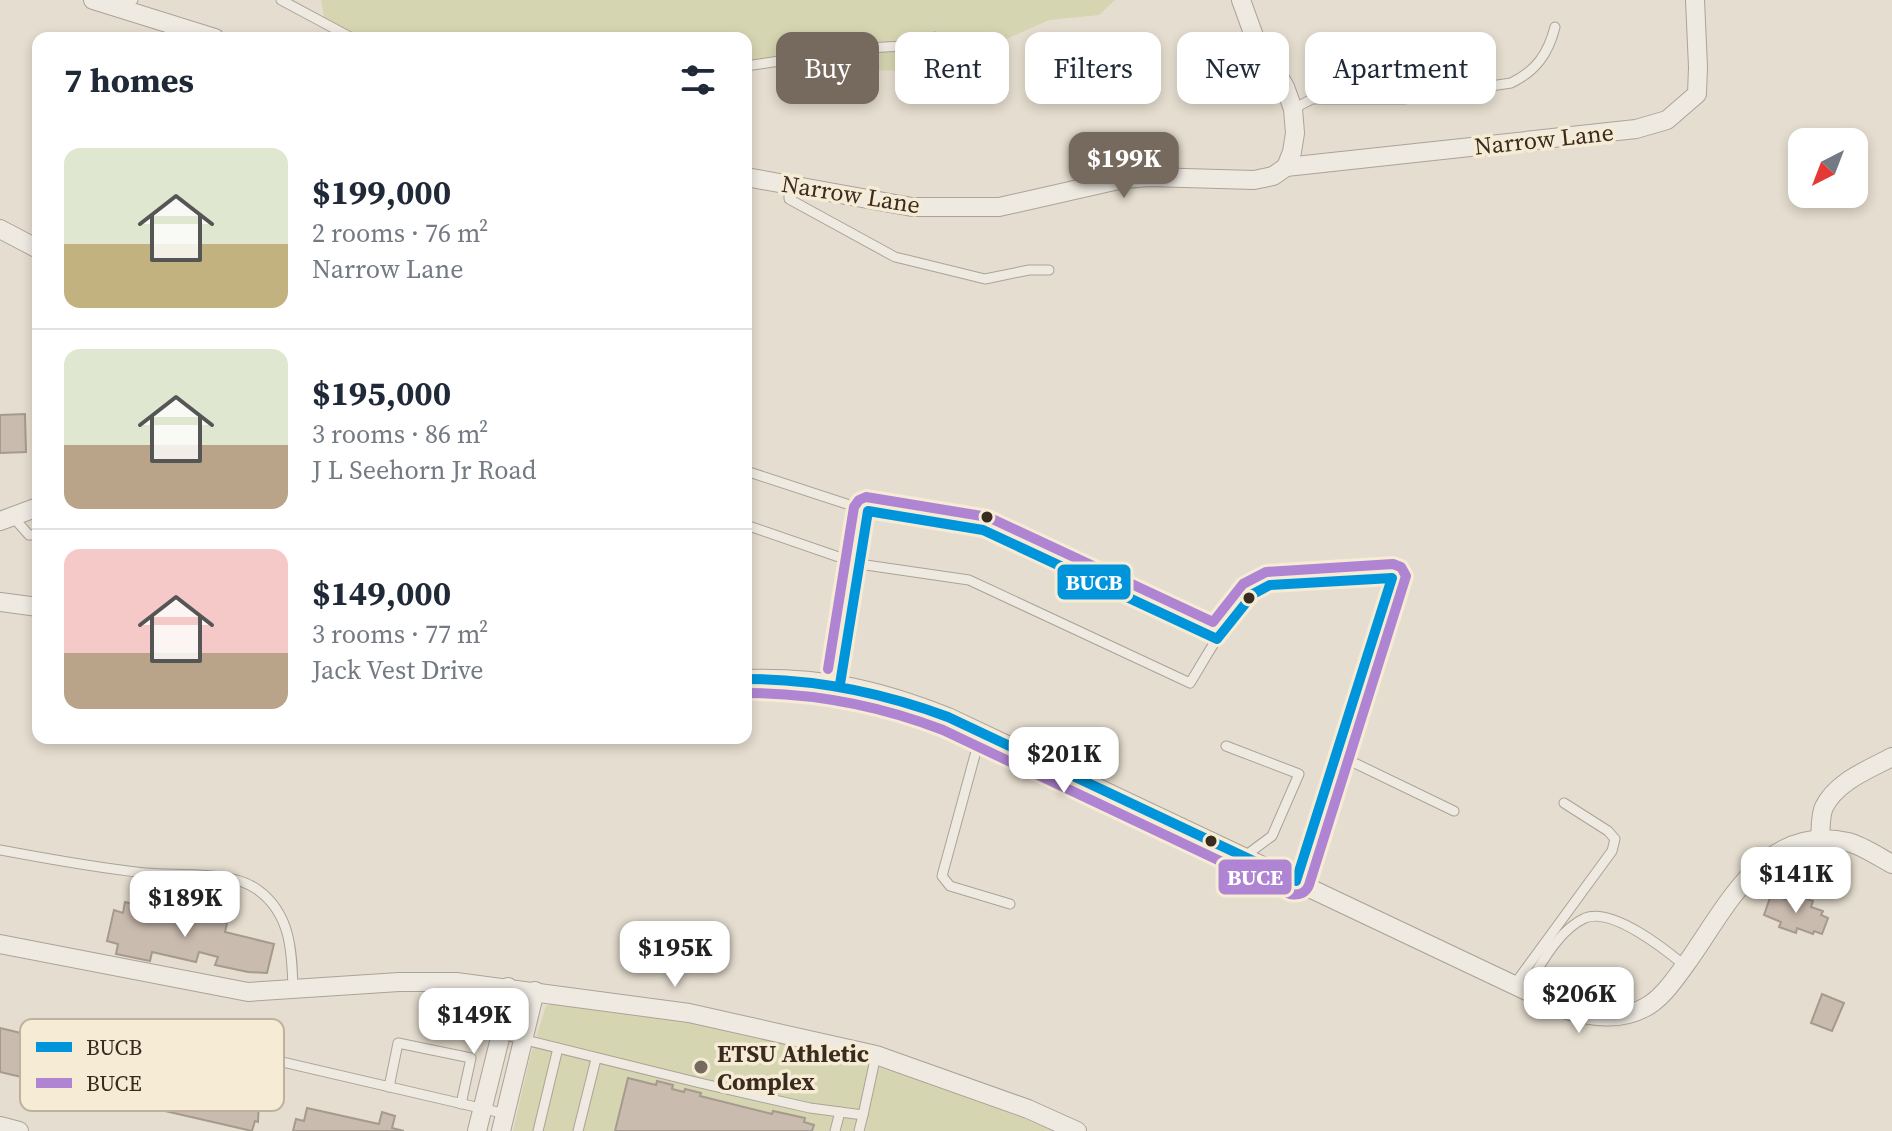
<!DOCTYPE html>
<meta charset="utf-8">
<style>
:root{--surface:#fff;--page:#f6f6f7;--text:#1f2937;--muted:#747a83;--line:#e0e1e3;--accent:#76695d}
body{margin:0;font-family:"Source Serif 4",serif;background:var(--page);color:var(--text);height:100vh;display:flex;flex-direction:column;font-size:30px;white-space:nowrap}
*{box-sizing:border-box;margin:0}
p{font-size:26px;color:var(--muted)}
.icon{flex:none;width:44px;height:44px;fill:none;stroke:currentColor;stroke-width:2;stroke-linecap:round;stroke-linejoin:round}
.map{position:relative;flex:1;overflow:hidden}
.details{position:absolute;left:32px;top:32px;width:720px;height:712px;display:flex;flex-direction:column;background:var(--surface);border-radius:16px;box-shadow:0 4px 12px #0003}
.details>*{flex:none}
.top-card{position:absolute;left:776px;top:32px;width:760px;height:72px;display:flex;gap:16px}
.needle{width:52px;rotate:222deg}
.buttons{position:absolute;left:1788px;top:128px;display:grid;gap:16px}
.buttons a{display:grid;place-items:center;width:80px;height:80px;border-radius:16px;background:var(--surface);box-shadow:0 4px 12px #0003;font-size:40px}
.price{position:absolute;translate:-50% -68px;padding:0 18px;border-radius:16px;background:#fff;color:#222;font-size:26px;line-height:52px;filter:drop-shadow(0 2px 4px #0008)}
.price::after{content:'';position:absolute;left:50%;top:48px;width:24px;height:18px;margin-left:-12px;background:inherit;clip-path:polygon(0 0,100% 0,50% 100%)}
.price.current{background:var(--accent);color:#fff}
ul{padding:0;list-style:none}
li{display:flex;align-items:center;gap:24px;height:200px;padding:0 32px}
li+li{border-top:2px solid var(--line)}
li span{display:grid;place-items:center;flex:none;width:224px;height:160px;border-radius:16px;color:#555}
li>.icon{margin-inline-start:auto}
span .icon{width:96px;height:96px;fill:#fffc;stroke-width:1}
li b{font-size:34px}
h2{display:flex;justify-content:space-between;align-items:center;height:96px;padding:0 32px;font-size:34px}
.pill{padding:0 28px;border-radius:16px;background:var(--surface);box-shadow:0 4px 12px #0003;font-size:28px;line-height:72px}
.pill.current{background:var(--accent);color:#fff}
.map>svg:first-child{display:block}
</style>
<div class="map">
<svg width="1892" height="1131" viewBox="0 0 1892 1131">
<rect width="100%" height="100%" fill="#e5ddcf"/>
<!-- green -->
<g fill="#d6d5b1">
<path d="M321,0H1115L1099,15L1049,20L937,70L838,71L746,61V38H702L701,35L673,38H364L325,24Z"/>
<path d="M554,1003C598,1010 642,1014 686,1022C811,1044 937,1080 1053,1131H513L530,1057L546,1006Z"/>
</g>
<!-- building -->
<g fill="#cabbaf" stroke="#a6998e" stroke-width="2">
<path d="M25,414L26,452L0,453V415Z"/>
<path d="M1771,895L1799,903L1802,897L1813,901L1811,907L1823,911L1821,915L1828,918L1822,934L1814,931L1813,934L1797,928L1796,933L1779,927L1781,922L1764,915Z"/>
<path d="M125,902L159,910L160,907L227,923L225,932L274,944L267,973L248,972L215,965L218,957L199,952L196,962L152,952L150,961L116,954L118,944L107,941L114,910L123,913Z"/>
<path d="M1822,994L1844,1003L1832,1031L1811,1023Z"/>
<path d="M0,1028L25,1034L22,1045L82,1059L77,1080L66,1078L64,1087L0,1072Z"/>
<path d="M123,1071L174,1082L177,1071L204,1077L202,1089L259,1101L258,1122L255,1121L252,1131L117,1100L119,1090L109,1087L111,1076L122,1078Z"/>
<path d="M628,1078L656,1085L657,1081L673,1085L672,1089L684,1092L685,1089L701,1093L700,1096L772,1114L773,1111L805,1118L804,1122L814,1125L812,1131H615Z"/>
<path d="M307,1108L379,1124L382,1112L395,1116L392,1128L404,1131H293L296,1119L304,1121Z"/>
</g>
<g fill="none" stroke-linecap="round" stroke-linejoin="round">
<defs>
<g id="lane">
<path d="M281,0L352,38"/>
<path d="M117,5L133,0"/>
<path d="M746,66L868,48L903,46L935,37"/>
<path d="M1293,109L1312,99H1404L1511,83C1536,71 1548,54 1555,27"/>
<path d="M789,185V199L895,257L985,279L1029,270H1049"/>
<path d="M746,471L868,511"/>
<path d="M13,517L29,535H38"/>
<path d="M746,525L859,564L969,580L1190,683C1212,648 1232,604 1270,585L1392,578L1296,881"/>
<path d="M840,684L868,511L983,530L1217,639"/>
<path d="M981,733L942,876L950,886L1010,904"/>
<path d="M1226,746L1299,774L1272,836L1245,856"/>
<path d="M1338,755L1454,811"/>
<path d="M0,850C48,859 97,868 145,873C177,876 232,870 258,890C291,914 292,952 293,989"/>
<path d="M1514,985L1612,851L1615,839L1608,831L1564,803"/>
<path d="M1525,990C1540,966 1558,930 1585,918C1612,907 1665,949 1685,966"/>
<path d="M501,1034L700,1083L810,1108L863,1115L876,1055"/>
<path d="M188,1040L506,1114"/>
<path d="M389,1087L398,1043L471,1058L461,1104"/>
<path d="M538,1131L558,1048"/>
<path d="M578,1131L596,1059"/>
<path d="M835,1131L840,1112"/>
<path d="M859,1131L863,1115"/>
</g>
<g id="street">
<path d="M93,0L215,38"/>
<path d="M1286,167L1636,129L1667,120L1697,94L1698,67L1695,0"/>
<path d="M746,177L912,207H999L1123,179L1150,177L1254,180L1273,176L1286,167L1292,152L1295,133L1293,109L1285,87L1254,36L1241,0"/>
<path d="M0,229L38,249"/>
<path d="M0,521L38,507"/>
<path d="M0,602L38,607"/>
<path d="M746,679C823,677 877,689 948,717L1567,1010C1593,1017 1620,1021 1644,1008C1661,1000 1675,979 1686,964C1727,907 1764,823 1848,842C1863,846 1879,857 1892,864"/>
<path d="M1820,839C1821,829 1820,816 1824,807C1837,781 1868,770 1892,757"/>
<path d="M0,944L248,992L399,982H456L689,1013L876,1055L1028,1109L1077,1131"/>
<path d="M0,1126L19,1131"/>
<path d="M477,1131L501,1034L508,987"/>
<path d="M501,1131L535,991"/>
</g>
</defs>
<!-- lane casing -->
<use href="#lane" stroke="#aba398" stroke-width="11"/>
<!-- street casing -->
<use href="#street" stroke="#aba398" stroke-width="20"/>
<!-- lane -->
<use href="#lane" stroke="#eee9e1" stroke-width="9"/>
<!-- street -->
<use href="#street" stroke="#eee9e1" stroke-width="18"/>
<defs>
<path id="bus-1" d="M746,679C817,679 881,692 948,717L1296,881L1392,578L1270,585L1253,594L1217,639L983,530L868,511L840,684"/>
<path id="bus-2" d="M746,693C815,693 878,705 943,730L1290,894C1299,896 1306,893 1309,885L1406,576L1401,567L1393,564L1266,572L1243,584L1213,622L988,517L866,497L859,500L854,507L828,669"/>
</defs>
<!-- bus-1 casing -->
<use href="#bus-1" stroke="#f6ebd5" stroke-width="16"/>
<!-- bus-2 casing -->
<use href="#bus-2" stroke="#f6ebd5" stroke-width="16"/>
<!-- bus-1 -->
<use href="#bus-1" stroke="#0095da" stroke-width="10"/>
<!-- bus-2 -->
<use href="#bus-2" stroke="#af84d2" stroke-width="10"/>
</g>
<!-- markers -->
<g fill="#3a2b1f" stroke="#f6ebd5" stroke-width="3">
<circle cx="987" cy="517" r="7"/>
<circle cx="1249" cy="598" r="7"/>
<circle cx="1211" cy="841" r="7"/>
</g>
<circle fill="#76695d" stroke="#f6ebd5" stroke-width="3" cx="701" cy="1067" r="8"/>
<g text-anchor="middle" dominant-baseline="central" stroke-width="7" stroke-linejoin="round" paint-order="stroke">
<!-- street labels -->
<g font-size="24" fill="#3a2b1f" stroke="#f6ebd5">
<text transform="translate(1544 139) rotate(-6)">Narrow Lane</text>
<text transform="translate(851 194) rotate(9)">Narrow Lane</text>
</g>
<!-- poi labels -->
<g font-size="24" font-weight="bold" fill="#3a2b1f" stroke="#f6ebd5" text-anchor="start">
<text x="717" y="1053">ETSU Athletic<tspan x="717" dy="28">Complex</tspan></text>
</g>
</g>
<!-- legend -->
<rect x="20" y="1019" width="264" height="92" rx="12" fill="#f6ebd5" stroke="#beb19e" stroke-width="2"/>
<rect x="36" y="1042" width="36" height="10" fill="#0095da"/>
<rect x="36" y="1078" width="36" height="10" fill="#af84d2"/>
<g font-size="22" fill="#3a2b1f">
<text x="86" y="1055">BUCB</text>
<text x="86" y="1091">BUCE</text>
</g>
<g stroke="#f6ebd5" stroke-width="3">
<rect x="1056" y="563" width="76" height="38" rx="8" fill="#0095da"/>
<rect x="1217" y="858" width="76" height="38" rx="8" fill="#af84d2"/>
</g>
<g font-size="22" text-anchor="middle" font-weight="bold" fill="#fff">
<text x="1094" y="590">BUCB</text>
<text x="1255" y="885">BUCE</text>
</g>
</svg>
<div class="buttons">
<a><svg class="needle" viewBox="-14 -14 28 28"><path d="M0-13l5 13h-10z" fill="#e53935"/><path d="M0 13l5-13h-10z" fill="#747a83"/></svg></a>
</div>
<b class="price current" style="left:1124px;top:200px">$199K</b>
<b class="price" style="left:1064px;top:795px">$201K</b>
<b class="price" style="left:1796px;top:915px">$141K</b>
<b class="price" style="left:185px;top:939px">$189K</b>
<b class="price" style="left:675px;top:989px">$195K</b>
<b class="price" style="left:1579px;top:1035px">$206K</b>
<b class="price" style="left:474px;top:1056px">$149K</b>
<div class="top-card">
<a class="pill current">Buy</a>
<a class="pill">Rent</a>
<a class="pill">Filters</a>
<a class="pill">New</a>
<a class="pill">Apartment</a>
</div>
<section class="details">
<h2>7 homes<svg class="icon" aria-label="filters" viewBox="0 0 24 24"><path d="M4 7h16M4 17h16"/><circle cx="9" cy="7" r="2"/><circle cx="15" cy="17" r="2"/></svg></h2>
<ul>
<li><span style="background:linear-gradient(#dfe7d0 60%,#c2b280 0)"><svg class="icon" aria-label="home" viewBox="0 0 24 24"><path d="M3 11l9-7 9 7M6 9v11h12V9"/></svg></span><div><b>$199,000</b><p>2 rooms · 76 m²</p><p>Narrow Lane</p></div></li>
<li><span style="background:linear-gradient(#dfe7d0 60%,#b9a48a 0)"><svg class="icon" aria-label="home" viewBox="0 0 24 24"><path d="M3 11l9-7 9 7M6 9v11h12V9"/></svg></span><div><b>$195,000</b><p>3 rooms · 86 m²</p><p>J L Seehorn Jr Road</p></div></li>
<li><span style="background:linear-gradient(#f6c9c9 65%,#b9a48a 0)"><svg class="icon" aria-label="home" viewBox="0 0 24 24"><path d="M3 11l9-7 9 7M6 9v11h12V9"/></svg></span><div><b>$149,000</b><p>3 rooms · 77 m²</p><p>Jack Vest Drive</p></div></li>
</ul>
</section>
</div>
